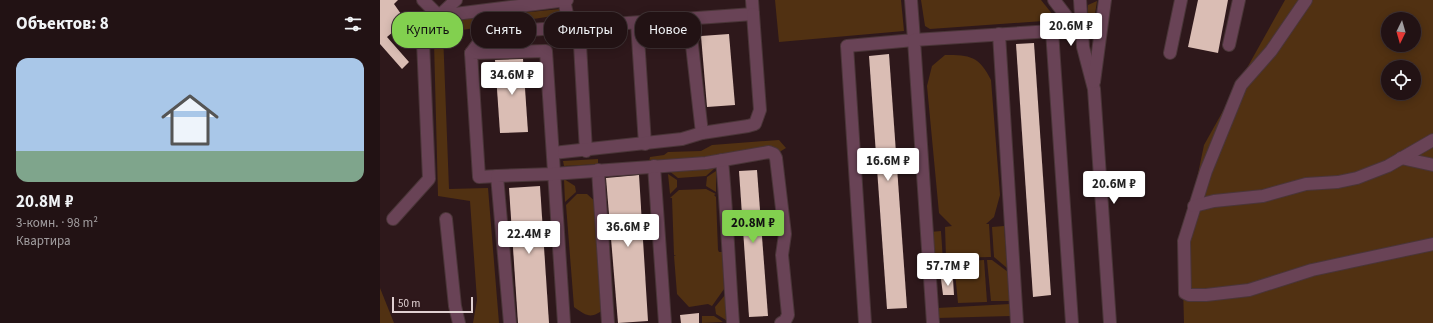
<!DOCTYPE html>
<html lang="ru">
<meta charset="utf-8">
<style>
:root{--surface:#221214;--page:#2a1b1d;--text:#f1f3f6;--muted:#a29ea0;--line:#3f3234;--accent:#82d04f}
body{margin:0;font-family:"Source Sans 3",sans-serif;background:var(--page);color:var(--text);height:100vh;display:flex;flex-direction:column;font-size:15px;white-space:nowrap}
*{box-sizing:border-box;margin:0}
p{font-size:13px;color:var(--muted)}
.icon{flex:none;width:22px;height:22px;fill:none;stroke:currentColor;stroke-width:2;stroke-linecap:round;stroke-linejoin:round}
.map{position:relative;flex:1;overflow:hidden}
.side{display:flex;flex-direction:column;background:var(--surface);width:380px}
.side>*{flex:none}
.guide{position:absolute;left:12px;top:12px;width:380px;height:36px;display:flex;gap:8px}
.needle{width:26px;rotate:185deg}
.controls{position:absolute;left:1001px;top:12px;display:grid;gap:8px}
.controls a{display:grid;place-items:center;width:40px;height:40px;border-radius:50%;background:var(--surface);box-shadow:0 2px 10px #0003,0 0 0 1px var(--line);font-size:20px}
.scale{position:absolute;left:12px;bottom:10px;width:81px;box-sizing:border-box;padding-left:4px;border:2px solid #e0d0d1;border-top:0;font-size:11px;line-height:14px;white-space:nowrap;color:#e0d0d1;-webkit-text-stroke:3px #2e181b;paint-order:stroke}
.price{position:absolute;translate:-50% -34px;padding:0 9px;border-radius:4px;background:#fff;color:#222;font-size:13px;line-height:26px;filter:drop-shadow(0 1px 2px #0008)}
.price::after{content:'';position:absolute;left:50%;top:24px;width:12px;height:9px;margin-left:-6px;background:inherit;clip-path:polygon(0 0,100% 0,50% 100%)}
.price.current{background:var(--accent);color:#111}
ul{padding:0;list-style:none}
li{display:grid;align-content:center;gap:8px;height:212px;padding:0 16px}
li+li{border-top:1px solid var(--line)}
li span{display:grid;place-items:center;height:124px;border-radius:12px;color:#555}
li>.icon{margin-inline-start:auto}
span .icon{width:72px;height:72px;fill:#fffc;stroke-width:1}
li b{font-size:17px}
h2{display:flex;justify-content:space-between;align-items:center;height:48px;padding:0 16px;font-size:17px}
.tag{padding:0 14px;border-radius:16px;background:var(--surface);box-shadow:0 2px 10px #0003,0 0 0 1px var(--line);font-size:14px;line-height:36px}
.tag.current{background:var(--accent);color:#111}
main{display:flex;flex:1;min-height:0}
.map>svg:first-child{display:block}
</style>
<main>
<section class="side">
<h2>Объектов: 8<svg class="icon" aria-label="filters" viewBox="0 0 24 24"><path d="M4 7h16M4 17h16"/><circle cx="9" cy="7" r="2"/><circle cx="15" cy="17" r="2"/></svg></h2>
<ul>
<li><span style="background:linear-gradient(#a9c7e8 75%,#7fa58c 0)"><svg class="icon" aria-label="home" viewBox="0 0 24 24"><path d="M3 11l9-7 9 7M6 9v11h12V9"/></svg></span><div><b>20.8M ₽</b><p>3-комн. · 98 m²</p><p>Квартира</p></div></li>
</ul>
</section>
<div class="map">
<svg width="1053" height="323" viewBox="0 0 1053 323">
<rect width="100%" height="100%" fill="#2e181b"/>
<!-- green -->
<g fill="#513112" fill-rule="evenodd">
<path d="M395,0H521L524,31L399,42Z"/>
<path d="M541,0H661L677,20L550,29L545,26Z"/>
<path d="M905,0H1053V323H804L802,250L824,145ZM1008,19H1034V45H1008ZM1008,67H1034V93H1008Z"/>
<path d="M717,1L713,27L710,31L708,26V5Z"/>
<path d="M180,9L184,14L179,15L63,33L69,189L108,188L119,323H93L97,300L90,201L58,196L54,42L60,21Z"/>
<path d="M565,55C590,55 599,56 611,80L620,195L614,217L606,224H609L611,257L566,258L565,227L572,226L559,213L547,86L552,66Z"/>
<path d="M399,140L406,148L401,151L269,162L270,157L284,155L288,152L321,151L332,145Z"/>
<path d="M218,159V164L184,166L183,161Z"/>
<path d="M333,165L335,168L326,176L298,178L288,170Z"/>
<path d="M336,171V192L326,186L327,177Z"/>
<path d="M288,174L297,180V187L290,194Z"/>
<path d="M184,179L195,186L196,192L185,202Z"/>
<path d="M326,189L336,194L334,195L336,197L338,250L339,252H342L344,289L332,306L328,304L309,307L297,294L294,256L296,255H294L292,198H290L299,190Z"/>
<path d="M197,194H207L218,204L226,308C211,319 208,317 194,307L186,205Z"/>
<path d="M624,226L627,268L614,257L612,227Z"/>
<path d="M561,231L563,261L554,274L550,232Z"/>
<path d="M604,260L607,302L578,303L574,262Z"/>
<path d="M607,260H612L628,272L630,301H611Z"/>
<path d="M567,262H572L574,277H557Z"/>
<path d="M0,288L14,323H0Z"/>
<path d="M345,295L346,320L336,314L335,307Z"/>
<path d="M630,304L631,316L557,318V308Z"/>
<path d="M322,316H334L343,322L322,323Z"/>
</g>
<!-- building -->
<g fill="#dabdb4">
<path d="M0,0H18L14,4L26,21L7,37L29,62L22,69L0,44Z"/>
<path d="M818,0H848L838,53L808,47Z"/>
<path d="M349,34L355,105L327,107L321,36Z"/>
<path d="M654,43L671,295L653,297L636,44Z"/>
<path d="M509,54L527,308L507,309L489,56Z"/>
<path d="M143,59L148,132L120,133L115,60Z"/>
<path d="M377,170L388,316L369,317L359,171Z"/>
<path d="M259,175L268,321L238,323L226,178Z"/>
<path d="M160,186L169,323H138L129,188Z"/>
<path d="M561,279H573L574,295H563Z"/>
<path d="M319,313V323H301L300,315Z"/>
</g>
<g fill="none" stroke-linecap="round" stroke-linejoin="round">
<defs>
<g id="minor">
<path d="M43,0L59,16L187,0"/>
<path d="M184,0L190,28"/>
<path d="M674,0L693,25L696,32"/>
<path d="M700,0L703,47L714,89L730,323"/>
<path d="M926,0L891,51L861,85L826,171L804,241L805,293L809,295H826L869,290L932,270L1053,244"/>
<path d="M309,19L322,133"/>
<path d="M257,23L265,144"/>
<path d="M199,27L206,151"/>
<path d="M672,31L692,323"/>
<path d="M619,34L637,323"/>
<path d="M849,45L859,0"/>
<path d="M91,53L106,33L373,14L372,0"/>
<path d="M790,53L801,0"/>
<path d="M714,82L725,0"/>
<path d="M173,153L302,139L322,133L368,126L375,124L380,110L373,14"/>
<path d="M1021,158L1053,165"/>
<path d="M342,160C347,214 349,268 353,323"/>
<path d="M274,166L285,323"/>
<path d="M218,170L228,323"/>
<path d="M117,176L99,177L91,53L166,51L184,323"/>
<path d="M814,206L834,201L883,196L926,184L958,182L977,178L1008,166L1053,140"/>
<path d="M13,219L49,179L43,42L59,16L76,0"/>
<path d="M66,219L75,306L79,323"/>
<path d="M130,323L117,176L173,174L326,163L389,152L394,154L396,158L405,234L402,255L408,315L405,321L401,323"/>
<path d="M485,323L467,46L534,40L531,0"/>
<path d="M553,323L534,40L672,31L693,25"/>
</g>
</defs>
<!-- minor casing -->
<use href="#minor" stroke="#4a3538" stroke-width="14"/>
<!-- minor -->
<use href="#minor" stroke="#694356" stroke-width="12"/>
</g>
</svg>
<div class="controls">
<a><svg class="needle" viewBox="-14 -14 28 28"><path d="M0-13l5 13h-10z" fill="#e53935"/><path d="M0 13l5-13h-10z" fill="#a29ea0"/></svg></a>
<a><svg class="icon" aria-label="locate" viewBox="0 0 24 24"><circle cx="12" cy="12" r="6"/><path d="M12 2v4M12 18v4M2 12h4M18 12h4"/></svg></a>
</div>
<div class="scale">50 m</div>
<b class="price" style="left:691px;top:47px">20.6M ₽</b>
<b class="price" style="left:132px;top:96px">34.6M ₽</b>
<b class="price" style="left:508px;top:182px">16.6M ₽</b>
<b class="price" style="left:734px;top:205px">20.6M ₽</b>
<b class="price current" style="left:373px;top:244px">20.8M ₽</b>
<b class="price" style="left:248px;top:248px">36.6M ₽</b>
<b class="price" style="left:149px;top:255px">22.4M ₽</b>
<b class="price" style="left:568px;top:287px">57.7M ₽</b>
<div class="guide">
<a class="tag current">Купить</a>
<a class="tag">Снять</a>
<a class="tag">Фильтры</a>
<a class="tag">Новое</a>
</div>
</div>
</main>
